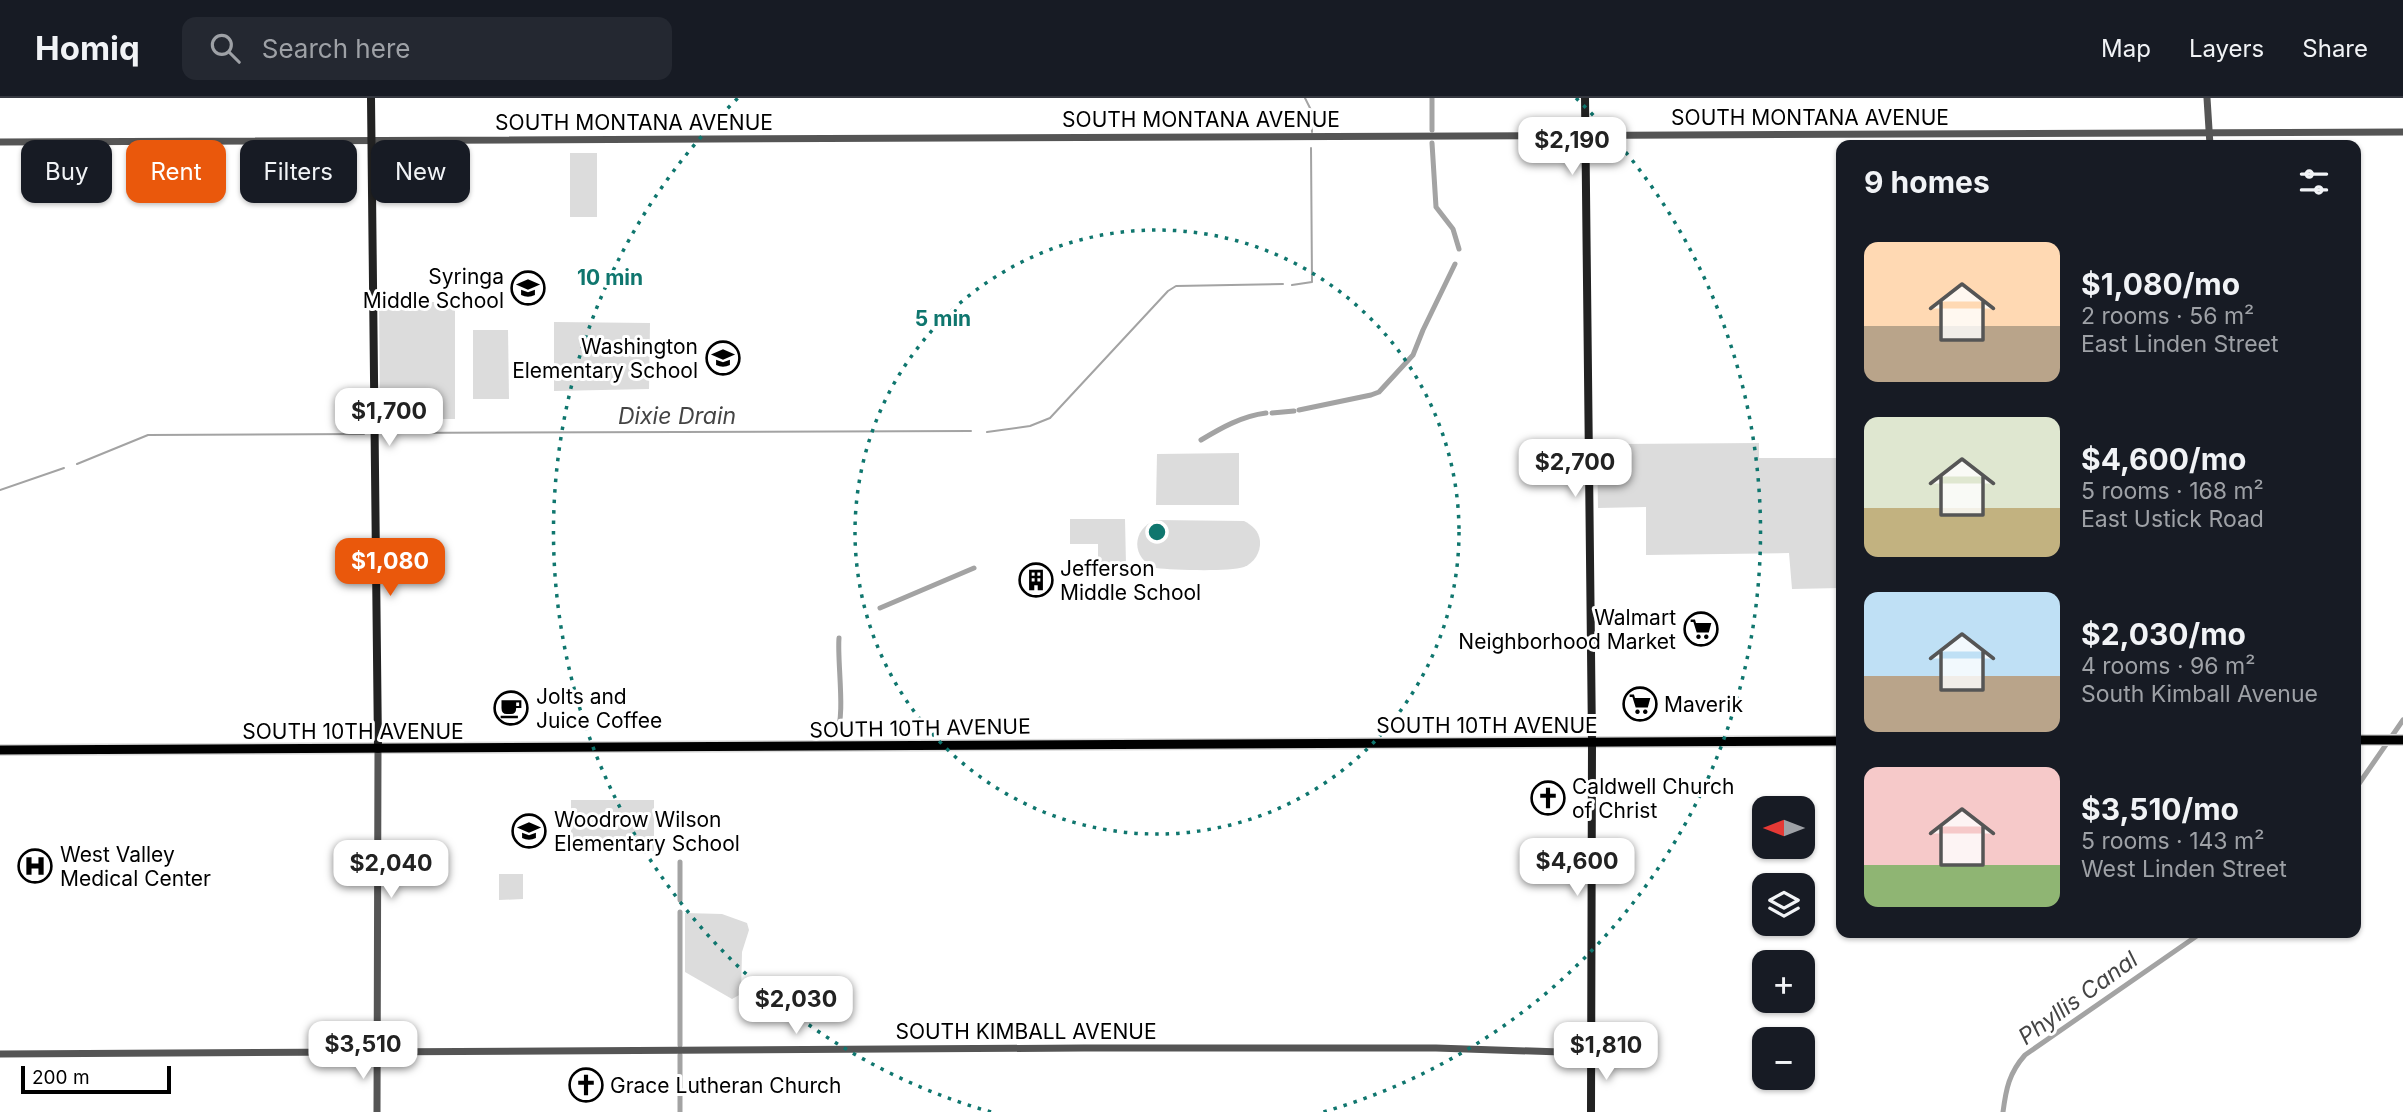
<!DOCTYPE html>
<meta charset="utf-8">
<style>
:root{--surface:#171b24;--page:#242831;--text:#f1f3f6;--muted:#9ea1a6;--line:#363941;--accent:#ea580c}
body{margin:0;font-family:Inter,sans-serif;background:var(--page);color:var(--text);height:100vh;display:flex;flex-direction:column;font-size:26px;white-space:nowrap}
*{box-sizing:border-box;margin:0}
p{font-size:23px;color:var(--muted)}
.icon{flex:none;width:38px;height:38px;fill:none;stroke:currentColor;stroke-width:2;stroke-linecap:round;stroke-linejoin:round}
.map{position:relative;flex:1;overflow:hidden}
.sheet{position:absolute;left:1836px;top:42px;width:525px;height:798px;display:flex;flex-direction:column;background:var(--surface);border-radius:14px;box-shadow:0 2px 5px #0004}
.sheet>*{flex:none}
.guide{position:absolute;left:21px;top:42px;width:665px;height:63px;display:flex;gap:14px}
.needle{width:46px;rotate:270deg}
.buttons{position:absolute;left:1752px;top:698px;display:grid;gap:14px}
.buttons a{display:grid;place-items:center;width:63px;height:63px;border-radius:14px;background:var(--surface);box-shadow:0 2px 5px #0004;font-size:35px}
.scale{position:absolute;left:21px;bottom:18px;width:150px;box-sizing:border-box;padding-left:7px;border:4px solid #000;border-top:0;font-size:19px;line-height:24px;white-space:nowrap;color:#000;-webkit-text-stroke:5px #fff;paint-order:stroke}
.price{position:absolute;translate:-50% -60px;padding:0 16px;border-radius:14px;background:#fff;color:#222;font-size:23px;line-height:46px;filter:drop-shadow(0 2px 4px #0008)}
.price::after{content:'';position:absolute;left:50%;top:42px;width:21px;height:16px;margin-left:-10px;background:inherit;clip-path:polygon(0 0,100% 0,50% 100%)}
.price.active{background:var(--accent);color:#fff}
ul{padding:0;list-style:none}
li{display:flex;align-items:center;gap:21px;height:175px;padding:0 28px}
li span{display:grid;place-items:center;flex:none;width:196px;height:140px;border-radius:14px;color:#555}
li>.icon{margin-inline-start:auto}
span .icon{width:84px;height:84px;fill:#fffc;stroke-width:1}
li b{font-size:30px}
h2{display:flex;justify-content:space-between;align-items:center;height:84px;padding:0 28px;font-size:30px}
.pill{padding:0 24px;border-radius:14px;background:var(--surface);box-shadow:0 2px 5px #0004;font-size:24px;line-height:63px}
.pill.active{background:var(--accent);color:#fff}
header{display:flex;align-items:center;gap:42px;box-sizing:border-box;height:98px;padding:0 35px;background:var(--surface);border-bottom:2px solid var(--line)}
header strong{font-size:33px}
nav{display:flex;gap:38px;margin-inline-start:auto;font-size:24px}
.search{width:490px;height:63px;background:var(--page);display:flex;align-items:center;gap:18px;box-sizing:border-box;padding:0 24px;border-radius:14px;color:var(--muted);font-size:26px}
.map>svg:first-child{display:block}
</style>
<header>
<strong>Homiq</strong>
<div class="search"><svg class="icon" aria-label="search" viewBox="0 0 24 24"><circle cx="10" cy="10" r="6"/><path d="M15 15l6 6"/></svg>Search here</div>
<nav><a>Map</a><a>Layers</a><a>Share</a></nav>
</header>
<div class="map">
<svg width="2403" height="1014" viewBox="0 0 2403 1014">
<rect width="100%" height="100%" fill="#fff"/>
<!-- green -->
<g fill="#dcdcdc">
<rect x="570" y="55" width="27" height="64"/>
<path d="M380,204H455V321H380L379,207Z"/>
<path d="M554,224L650,225L649,291L554,293Z"/>
<path d="M473,232H508L509,301H473Z"/>
<path d="M1601,342H1619L1620,346L1759,345V360H1841V490L1792,491L1789,455L1646,457V409L1598,410L1597,346Z"/>
<path d="M1239,355V407H1156L1157,356Z"/>
<path d="M1070,421H1125L1126,467H1098V446H1070Z"/>
<path d="M1156,422L1244,423C1252,427 1259,433 1260,443C1261,454 1254,465 1244,469C1229,474 1172,472 1156,470C1131,461 1131,431 1156,422Z"/>
<rect x="571" y="702" width="83" height="51"/>
<path d="M499,776H523V801L499,802Z"/>
<path d="M685,815L722,816L747,825L749,832L742,854L741,896L732,901L685,874Z"/>
</g>
<g fill="none" stroke-linecap="round" stroke-linejoin="round">
<!-- stream -->
<g stroke="#a3a3a3" stroke-width="2">
<path d="M1305,0L1311,12L1312,34"/>
<path d="M1292,187L1312,184L1311,50"/>
<path d="M987,334L1030,328L1050,320L1168,193L1176,188L1283,186"/>
<path d="M383,335L971,333"/>
<path d="M77,366L148,337L364,336"/>
<path d="M0,392L64,370"/>
</g>
<!-- canal -->
<g stroke="#a3a3a3" stroke-width="5">
<path d="M1432,0V32"/>
<path d="M1432,45L1436,109L1453,131L1459,151"/>
<path d="M1299,312L1371,297L1379,294L1413,257L1423,232L1455,166"/>
<path d="M1272,315L1294,313"/>
<path d="M1201,342C1221,330 1242,318 1266,315"/>
<path d="M880,510L974,470"/>
<path d="M836,637C846,619 837,564 839,540"/>
<path d="M2356,690L2403,622"/>
<path d="M680,764V802"/>
<path d="M680,814V947"/>
<path d="M680,1014V957"/>
<path d="M2003,1014C2006,991 2009,975 2025,957L2201,835"/>
</g>
<defs>
<g id="primary">
<path d="M2356,642H2403"/>
<path d="M0,652L1841,643"/>
</g>
</defs>
<!-- primary casing -->
<use href="#primary" stroke="#dbdbdb" stroke-width="12"/>
<!-- tertiary -->
<g stroke="#555" stroke-width="7">
<path d="M2207,0L2210,47"/>
<path d="M0,44L2403,34"/>
<path d="M0,956L1084,950H1436L1591,955"/>
<path d="M377,1014L378,651"/>
</g>
<!-- secondary -->
<g stroke="#222" stroke-width="8">
<path d="M371,0L378,651"/>
<path d="M1585,0L1592,644L1591,1014"/>
</g>
<!-- primary -->
<use href="#primary" stroke="#000" stroke-width="9"/>
</g>
<!-- distance rings -->
<g fill="none" stroke="#0f766e" stroke-width="3.5" stroke-dasharray="3.5 7">
<circle cx="1157" cy="434" r="302"/>
<path d="M991 1014A603 603 0 0 1 738 0M1576 0A603 603 0 0 1 1323 1014"/>
</g>
<!-- icons -->
<defs>
<symbol id="school-ring" viewBox="-11 -11 22 22"><circle r="9.5" fill="#fff" stroke="#000" stroke-width="1.5"/><path d="M0-5L7-2L0 1L-7-2ZM-4 1L0 2.5L4 1V4Q0 6-4 4Z" fill="#000"/></symbol>
<symbol id="building-ring" viewBox="-11 -11 22 22"><circle r="9.5" fill="#fff" stroke="#000" stroke-width="1.5"/><path d="M-4-6H4V6H1V3H-1V6H-4ZM-2.5-4.3h1.7v1.8h-1.7ZM.8-4.3h1.7v1.8H.8ZM-2.5-1h1.7V.8h-1.7ZM.8-1h1.7V.8H.8Z" fill="#000"/></symbol>
<symbol id="supermarket-ring" viewBox="-11 -11 22 22"><circle r="9.5" fill="#fff" stroke="#000" stroke-width="1.5"/><path d="M-6-5.5h2.5l.6 2H6L4.5 2H-2.5L-4.4-4H-6ZM-1.5 3.2a1.3 1.3 0 1 0 .1 0ZM3 3.2a1.3 1.3 0 1 0 .1 0Z" fill="#000"/></symbol>
<symbol id="cafe-ring" viewBox="-11 -11 22 22"><circle r="9.5" fill="#fff" stroke="#000" stroke-width="1.5"/><path d="M-5.5-4.5H6V0H3Q3 3.5 0 3.5H-2.5Q-5.5 3.5-5.5 0ZM3-3.2v2h1.7v-2ZM-6 4.5H4V6H-6Z" fill="#000"/></symbol>
<symbol id="church-ring" viewBox="-11 -11 22 22"><circle r="9.5" fill="#fff" stroke="#000" stroke-width="1.5"/><path d="M-1.2-6h2.4v3.5h3.3v2.4h-3.3V6h-2.4V-.1h-3.3v-2.4h3.3Z" fill="#000"/></symbol>
<symbol id="hospital-ring" viewBox="-11 -11 22 22"><circle r="9.5" fill="#fff" stroke="#000" stroke-width="1.5"/><path d="M-5-5h3v3.5h4V-5h3V5h-3V1.5h-4V5h-3Z" fill="#000"/></symbol>
</defs>
<g fill-rule="evenodd">
<use href="#school-ring" x="509" y="171" width="38" height="38"/>
<use href="#school-ring" x="704" y="241" width="38" height="38"/>
<use href="#building-ring" x="1017" y="463" width="38" height="38"/>
<use href="#supermarket-ring" x="1682" y="512" width="38" height="38"/>
<use href="#supermarket-ring" x="1621" y="587" width="38" height="38"/>
<use href="#cafe-ring" x="492" y="591" width="38" height="38"/>
<use href="#church-ring" x="1529" y="681" width="38" height="38"/>
<use href="#school-ring" x="510" y="714" width="38" height="38"/>
<use href="#hospital-ring" x="16" y="749" width="38" height="38"/>
<use href="#church-ring" x="567" y="968" width="38" height="38"/>
</g>
<g text-anchor="middle" dominant-baseline="central" stroke-width="6" stroke-linejoin="round" paint-order="stroke">
<!-- street labels -->
<g font-size="21" fill="#000" stroke="#fff">
<text x="1810" y="19">SOUTH MONTANA AVENUE</text>
<text x="1201" y="21">SOUTH MONTANA AVENUE</text>
<text x="634" y="24">SOUTH MONTANA AVENUE</text>
<text x="1487" y="627">SOUTH 10TH AVENUE</text>
<text transform="translate(920 630) rotate(-1)">SOUTH 10TH AVENUE</text>
<text x="353" y="633">SOUTH 10TH AVENUE</text>
<text x="1026" y="933">SOUTH KIMBALL AVENUE</text>
</g>
<!-- poi labels -->
<g font-size="21" fill="#000" stroke="#fff" text-anchor="start">
<text x="504" y="178" text-anchor="end">Syringa<tspan x="504" dy="24">Middle School</tspan></text>
<text x="698" y="248" text-anchor="end">Washington<tspan x="698" dy="24">Elementary School</tspan></text>
<text x="1060" y="470">Jefferson<tspan x="1060" dy="24">Middle School</tspan></text>
<text x="1676" y="519" text-anchor="end">Walmart<tspan x="1676" dy="24">Neighborhood Market</tspan></text>
<text x="536" y="598">Jolts and<tspan x="536" dy="24">Juice Coffee</tspan></text>
<text x="1664" y="606">Maverik</text>
<text x="1572" y="688">Caldwell Church<tspan x="1572" dy="24">of Christ</tspan></text>
<text x="554" y="721">Woodrow Wilson<tspan x="554" dy="24">Elementary School</tspan></text>
<text x="60" y="756">West Valley<tspan x="60" dy="24">Medical Center</tspan></text>
<text x="610" y="987">Grace Lutheran Church</text>
</g>
<!-- water labels -->
<g font-size="23" font-style="italic" fill="#444" stroke="#fff">
<text x="677" y="318">Dixie Drain</text>
<text transform="translate(2078 900) rotate(-36)">Phyllis Canal</text>
</g>
</g>
<circle cx="1157" cy="434" r="10" fill="#0f766e" stroke="#fff" stroke-width="3.5"/>
<g font-size="21" text-anchor="middle" font-weight="bold" fill="#0f766e" stroke="#fff" stroke-width="6" stroke-linejoin="round" paint-order="stroke">
<text x="610" y="187">10 min</text>
<text x="943" y="228">5 min</text>
</g>
</svg>
<div class="buttons">
<a><svg class="needle" viewBox="-14 -14 28 28"><path d="M0-13l5 13h-10z" fill="#e53935"/><path d="M0 13l5-13h-10z" fill="#9ea1a6"/></svg></a>
<a><svg class="icon" aria-label="layers" viewBox="0 0 24 24"><path d="M12 4l9 5-9 5-9-5zM3 14l9 5 9-5"/></svg></a>
<a>+</a>
<a>−</a>
</div>
<div class="scale">200 m</div>
<b class="price" style="left:1572px;top:79px">$2,190</b>
<b class="price" style="left:389px;top:350px">$1,700</b>
<b class="price" style="left:1575px;top:401px">$2,700</b>
<b class="price active" style="left:390px;top:500px">$1,080</b>
<b class="price" style="left:1577px;top:800px">$4,600</b>
<b class="price" style="left:391px;top:802px">$2,040</b>
<b class="price" style="left:796px;top:938px">$2,030</b>
<b class="price" style="left:363px;top:983px">$3,510</b>
<b class="price" style="left:1606px;top:984px">$1,810</b>
<div class="guide">
<a class="pill">Buy</a>
<a class="pill active">Rent</a>
<a class="pill">Filters</a>
<a class="pill">New</a>
</div>
<section class="sheet">
<h2>9 homes<svg class="icon" aria-label="filters" viewBox="0 0 24 24"><path d="M4 7h16M4 17h16"/><circle cx="9" cy="7" r="2"/><circle cx="15" cy="17" r="2"/></svg></h2>
<ul>
<li><span style="background:linear-gradient(#ffd9b3 60%,#b9a48a 0)"><svg class="icon" aria-label="home" viewBox="0 0 24 24"><path d="M3 11l9-7 9 7M6 9v11h12V9"/></svg></span><div><b>$1,080/mo</b><p>2 rooms · 56 m²</p><p>East Linden Street</p></div></li>
<li><span style="background:linear-gradient(#dfe7d0 65%,#c2b280 0)"><svg class="icon" aria-label="home" viewBox="0 0 24 24"><path d="M3 11l9-7 9 7M6 9v11h12V9"/></svg></span><div><b>$4,600/mo</b><p>5 rooms · 168 m²</p><p>East Ustick Road</p></div></li>
<li><span style="background:linear-gradient(#bfe0f5 60%,#b9a48a 0)"><svg class="icon" aria-label="home" viewBox="0 0 24 24"><path d="M3 11l9-7 9 7M6 9v11h12V9"/></svg></span><div><b>$2,030/mo</b><p>4 rooms · 96 m²</p><p>South Kimball Avenue</p></div></li>
<li><span style="background:linear-gradient(#f6c9c9 70%,#8fb573 0)"><svg class="icon" aria-label="home" viewBox="0 0 24 24"><path d="M3 11l9-7 9 7M6 9v11h12V9"/></svg></span><div><b>$3,510/mo</b><p>5 rooms · 143 m²</p><p>West Linden Street</p></div></li>
</ul>
</section>
</div>
